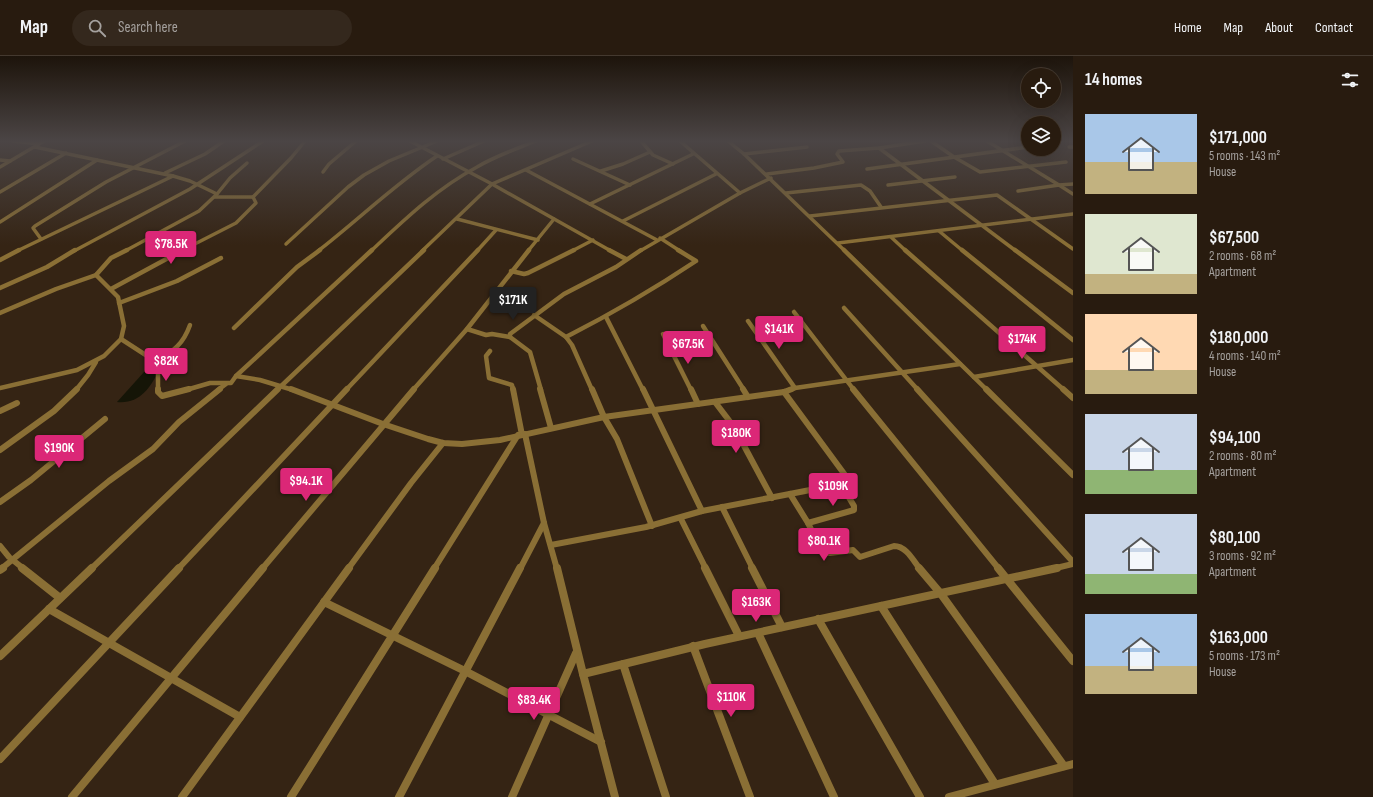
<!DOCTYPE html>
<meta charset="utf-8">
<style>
:root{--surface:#281b0f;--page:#34281d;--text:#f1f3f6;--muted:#a5a19e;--line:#44392f;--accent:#db2777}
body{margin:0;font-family:"Sofia Sans Condensed",sans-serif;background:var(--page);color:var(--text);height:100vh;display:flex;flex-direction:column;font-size:15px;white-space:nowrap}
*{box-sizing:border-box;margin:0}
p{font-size:13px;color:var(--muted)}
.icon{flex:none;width:22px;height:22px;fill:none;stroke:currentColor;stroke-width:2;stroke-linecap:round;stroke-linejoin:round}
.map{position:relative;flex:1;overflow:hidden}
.details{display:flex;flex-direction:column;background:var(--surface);width:300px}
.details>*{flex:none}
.fabs{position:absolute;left:1021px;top:12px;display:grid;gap:8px}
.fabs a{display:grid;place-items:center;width:40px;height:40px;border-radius:50%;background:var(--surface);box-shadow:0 4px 16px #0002,0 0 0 1px var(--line);font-size:20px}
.price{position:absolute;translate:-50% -34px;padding:0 9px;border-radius:4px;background:var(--accent);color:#fff;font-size:13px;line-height:26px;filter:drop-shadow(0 1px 2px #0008)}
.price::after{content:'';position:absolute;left:50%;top:24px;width:12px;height:9px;margin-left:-6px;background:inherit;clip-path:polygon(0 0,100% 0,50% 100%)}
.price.selected{background:#222;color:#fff}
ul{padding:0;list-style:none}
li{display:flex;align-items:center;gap:12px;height:100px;padding:0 12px}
li span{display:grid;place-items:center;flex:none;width:112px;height:80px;border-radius:0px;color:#555}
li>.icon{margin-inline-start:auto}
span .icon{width:48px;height:48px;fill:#fffc;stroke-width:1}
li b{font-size:17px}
h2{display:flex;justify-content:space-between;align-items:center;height:48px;padding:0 12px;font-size:17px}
header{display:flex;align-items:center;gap:24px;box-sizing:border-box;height:56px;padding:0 20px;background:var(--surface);border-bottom:1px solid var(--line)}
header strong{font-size:19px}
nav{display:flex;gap:22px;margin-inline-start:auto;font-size:14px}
.search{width:280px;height:36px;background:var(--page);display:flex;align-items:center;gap:10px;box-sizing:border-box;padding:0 14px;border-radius:22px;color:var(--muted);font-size:15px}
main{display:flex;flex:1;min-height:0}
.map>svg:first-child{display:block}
</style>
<header>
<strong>Map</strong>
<div class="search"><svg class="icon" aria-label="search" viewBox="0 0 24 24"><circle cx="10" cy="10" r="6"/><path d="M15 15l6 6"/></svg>Search here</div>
<nav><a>Home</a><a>Map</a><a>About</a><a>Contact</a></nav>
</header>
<main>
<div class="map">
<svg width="1073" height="741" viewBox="0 0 1073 741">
<rect width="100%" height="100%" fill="#352414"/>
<!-- water -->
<path fill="#151507" d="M159,314C150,333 139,348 117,346L144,316Z"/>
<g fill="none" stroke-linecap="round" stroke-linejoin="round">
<!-- street-far3 -->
<g stroke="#8a6f35" stroke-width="3.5">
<path d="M13,85L39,88"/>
<path d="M410,85L492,128L611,195"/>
<path d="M641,85L653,99L673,108"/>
<path d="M680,85L740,137"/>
<path d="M728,85L744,98L845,195"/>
<path d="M931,85L954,101L980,116L1066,106"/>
<path d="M987,85L1059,129L1073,128"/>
<path d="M1069,91H1073"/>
<path d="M879,92L1016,195"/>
<path d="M744,98L807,91"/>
<path d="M443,103L484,85"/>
<path d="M573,103L630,129"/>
<path d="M0,104L10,105"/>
<path d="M0,111L44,85"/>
<path d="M867,113L1028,91"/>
<path d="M526,114L657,184"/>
<path d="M601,115L623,108L650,96"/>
<path d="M323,116L329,108L356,85"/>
<path d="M165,117L205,98L224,85"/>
<path d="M767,118L814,112L843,106L837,98L839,95L879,92L925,85"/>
<path d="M888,129L955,121"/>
<path d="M1018,135L1059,129L1073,138"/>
<path d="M0,136L66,97"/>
<path d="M786,137L861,129L870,135L881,151"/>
<path d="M217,138L230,122L247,107"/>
<path d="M215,141H253L291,102L305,85"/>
<path d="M590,148L693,98"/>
<path d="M810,160L997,139L1073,193"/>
<path d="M457,163L538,184"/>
<path d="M623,165L716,118"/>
<path d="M0,166L97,104"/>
<path d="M939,175L963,195"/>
<path d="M891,181L906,195"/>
<path d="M660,182L680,195"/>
<path d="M41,183L33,172L35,170L106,126L185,85"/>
<path d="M838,187L1073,158"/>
<path d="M286,188L348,131L364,119L389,105L437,85"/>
<path d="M17,195L173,120L35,91"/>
<path d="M74,195L190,133L263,85"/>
<path d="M125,195L199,155L217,138L190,125L173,120"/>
<path d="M181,195L236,167L256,147L253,141"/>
<path d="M318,195C358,164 395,128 437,100"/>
<path d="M371,195C404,164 436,133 477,111C495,100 516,93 536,85"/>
<path d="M422,195L492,128L592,85"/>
<path d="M477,195L496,174"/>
<path d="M528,195L554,163"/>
<path d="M572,195L593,184"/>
<path d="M640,195L740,137L771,122"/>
</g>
<!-- street-far2 -->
<g stroke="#8a6f35" stroke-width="4.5">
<path d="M609,194L626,203"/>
<path d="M844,194L987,334"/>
<path d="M905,194L1064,334"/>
<path d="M962,194L1073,284"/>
<path d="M1015,194L1073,237"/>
<path d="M0,204L19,194"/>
<path d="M511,215L524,218L528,217L574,194"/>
<path d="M0,232L47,211L75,194"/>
<path d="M111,233L183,194"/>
<path d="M119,247L177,225L221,202"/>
<path d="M844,252L918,334"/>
<path d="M794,256L854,334"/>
<path d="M0,257L56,233L96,219L111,202L127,194"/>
<path d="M534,259L566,281"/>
<path d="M606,261L643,334"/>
<path d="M748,265L795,332"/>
<path d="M703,270L744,334"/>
<path d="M234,272L297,211L320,194"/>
<path d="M467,273L486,279L492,278L510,281"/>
<path d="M663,278L691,334"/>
<path d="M121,283L158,307V334"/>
<path d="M490,295L486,300L489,322L512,329L513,334"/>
<path d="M156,306C173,295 183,289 190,269"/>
<path d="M236,320L260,324L293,334"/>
<path d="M974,321L1073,304"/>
<path d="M0,332L77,314L104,300L121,283L124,270L118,241L96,219"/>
<path d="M76,334L88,319L96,306"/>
<path d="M186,334L210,327H231L236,320L372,194"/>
<path d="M218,334L226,328"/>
<path d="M277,334L424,194"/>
<path d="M346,334L478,194"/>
<path d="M413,334L467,273L529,194"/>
<path d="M541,334L530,296L510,281V278L564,238L616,211L641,194"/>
<path d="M592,334L572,289L566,281C611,258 654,233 696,205L678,194"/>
<path d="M789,334L795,332L960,308"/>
</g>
<!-- street-far1 -->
<g stroke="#8a6f35" stroke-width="6">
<path d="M158,333V336L162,340L189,333"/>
<path d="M291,333L383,368L428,383L443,387L462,388L500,384L604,361L784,336L792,333"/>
<path d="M513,333L522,379"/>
<path d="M540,333L551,372"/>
<path d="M592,333L604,361L617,383L652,470"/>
<path d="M643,333L702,455"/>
<path d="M691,333L698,348"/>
<path d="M743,333L748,341"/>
<path d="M853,333L999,513"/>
<path d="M917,333L1073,506"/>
<path d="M986,333L1073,419"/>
<path d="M1063,333L1073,342"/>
<path d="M715,346L734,371L772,442"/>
<path d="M0,355L17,347"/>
<path d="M525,378L544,467L557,513"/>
<path d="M0,394L54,355L77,333"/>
<path d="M790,438L808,467L822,496L830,497L853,494L860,501L894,490C906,490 913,504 920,513"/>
<path d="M0,446L31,424L105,363"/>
<path d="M722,451L753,513"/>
<path d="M681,463L706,513"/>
<path d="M808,467L854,454V450L841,428"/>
<path d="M551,489L646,471L702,455L841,428L845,424V419L784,336"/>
<path d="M0,490L9,501L24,513"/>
<path d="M1,513L109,425L153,393L179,366L220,333"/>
<path d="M91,513L278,333"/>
<path d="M178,513L347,333"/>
<path d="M262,513L414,333"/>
<path d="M348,513L411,427L443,387"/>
<path d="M434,513L518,379"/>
<path d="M520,513L544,467"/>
<path d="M1052,513L1073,508"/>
</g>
<!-- street -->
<g stroke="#8a6f35" stroke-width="8">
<path d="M22,512L60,542"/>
<path d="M557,512L583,618"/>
<path d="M705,512L739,580"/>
<path d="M752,512L782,571"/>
<path d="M919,512L941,538L1064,710"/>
<path d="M998,512L1073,605"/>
<path d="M0,514L3,512"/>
<path d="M324,546L465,615L601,686"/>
<path d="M881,550L995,728"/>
<path d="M49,553L240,661"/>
<path d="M818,563L920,741"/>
<path d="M758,577L834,741"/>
<path d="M693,590L750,741"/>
<path d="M0,600L92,512"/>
<path d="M623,608L666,741"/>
<path d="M0,703L179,512"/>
<path d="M72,741L263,512"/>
<path d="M182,741L349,512"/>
<path d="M291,741L435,512"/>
<path d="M399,741L520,512"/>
<path d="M512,741L576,597"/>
<path d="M615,741L583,618L705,588L1057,512"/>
<path d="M949,741L1073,708"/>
</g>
</g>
<!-- sky -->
<linearGradient id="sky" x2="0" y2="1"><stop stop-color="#1d140b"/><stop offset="0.45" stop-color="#4b4545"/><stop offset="1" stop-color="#4b4545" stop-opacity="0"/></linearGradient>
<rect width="1073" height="189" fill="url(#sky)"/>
</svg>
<div class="fabs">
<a><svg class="icon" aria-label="locate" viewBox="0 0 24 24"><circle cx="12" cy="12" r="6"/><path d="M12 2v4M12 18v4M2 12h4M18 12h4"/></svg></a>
<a><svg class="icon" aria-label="layers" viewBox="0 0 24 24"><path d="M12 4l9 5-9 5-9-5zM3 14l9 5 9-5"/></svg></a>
</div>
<b class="price" style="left:171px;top:209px">$78.5K</b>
<b class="price selected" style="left:513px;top:265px">$171K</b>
<b class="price" style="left:779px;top:294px">$141K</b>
<b class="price" style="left:1022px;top:304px">$174K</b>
<b class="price" style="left:688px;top:309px">$67.5K</b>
<b class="price" style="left:166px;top:326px">$82K</b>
<b class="price" style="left:736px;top:398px">$180K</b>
<b class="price" style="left:59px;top:413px">$190K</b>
<b class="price" style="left:306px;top:446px">$94.1K</b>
<b class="price" style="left:833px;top:451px">$109K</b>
<b class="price" style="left:824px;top:506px">$80.1K</b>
<b class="price" style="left:756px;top:567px">$163K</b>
<b class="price" style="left:731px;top:662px">$110K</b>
<b class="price" style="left:534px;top:665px">$83.4K</b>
</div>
<section class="details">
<h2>14 homes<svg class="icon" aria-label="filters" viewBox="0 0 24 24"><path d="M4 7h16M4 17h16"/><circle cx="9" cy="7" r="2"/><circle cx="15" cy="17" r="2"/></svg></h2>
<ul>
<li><span style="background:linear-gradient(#a9c7e8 60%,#c2b280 0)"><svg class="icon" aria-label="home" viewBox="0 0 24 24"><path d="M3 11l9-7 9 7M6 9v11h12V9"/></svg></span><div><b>$171,000</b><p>5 rooms · 143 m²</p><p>House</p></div></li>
<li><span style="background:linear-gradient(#dfe7d0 75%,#c2b280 0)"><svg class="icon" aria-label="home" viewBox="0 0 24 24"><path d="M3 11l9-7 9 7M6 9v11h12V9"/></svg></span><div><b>$67,500</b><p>2 rooms · 68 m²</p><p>Apartment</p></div></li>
<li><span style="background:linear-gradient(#ffd9b3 70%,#c2b280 0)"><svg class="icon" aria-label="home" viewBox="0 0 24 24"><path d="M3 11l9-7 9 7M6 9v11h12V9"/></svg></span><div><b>$180,000</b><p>4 rooms · 140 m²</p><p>House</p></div></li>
<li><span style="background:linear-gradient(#c9d6e8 70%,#8fb573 0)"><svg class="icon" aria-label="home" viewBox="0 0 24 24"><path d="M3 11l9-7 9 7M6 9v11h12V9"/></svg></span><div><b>$94,100</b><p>2 rooms · 80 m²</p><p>Apartment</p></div></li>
<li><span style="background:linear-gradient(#c9d6e8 75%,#8fb573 0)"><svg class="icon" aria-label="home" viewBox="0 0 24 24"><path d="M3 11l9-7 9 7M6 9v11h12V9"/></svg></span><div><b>$80,100</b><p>3 rooms · 92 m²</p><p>Apartment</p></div></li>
<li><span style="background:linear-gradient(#a9c7e8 65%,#c2b280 0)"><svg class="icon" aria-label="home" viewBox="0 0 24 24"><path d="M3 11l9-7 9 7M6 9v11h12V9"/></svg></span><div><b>$163,000</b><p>5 rooms · 173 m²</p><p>House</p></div></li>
</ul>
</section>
</main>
